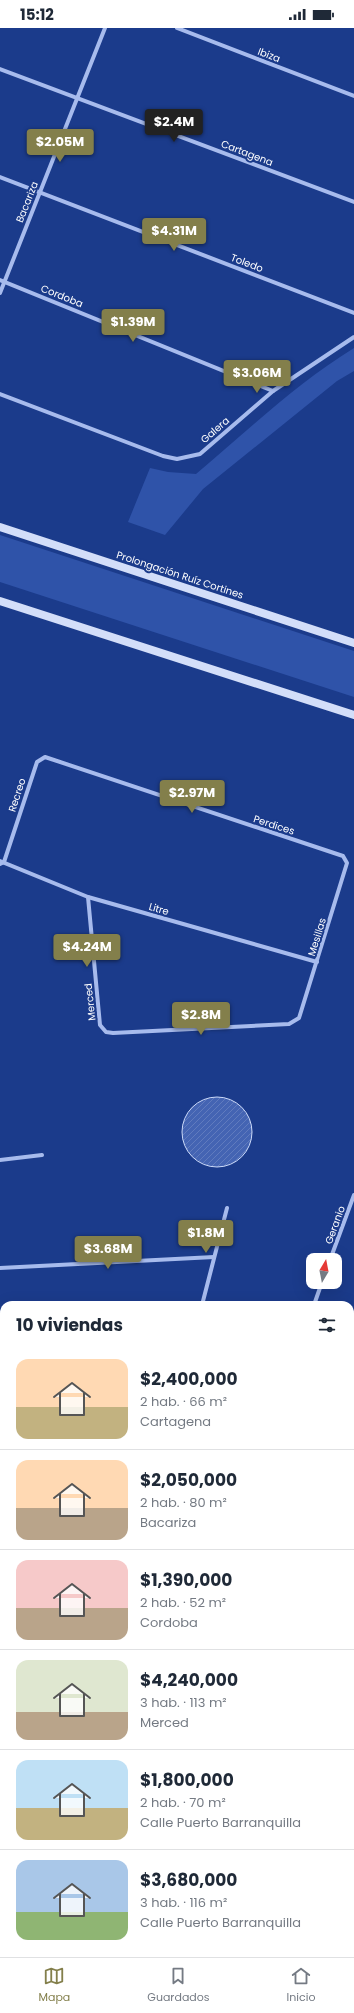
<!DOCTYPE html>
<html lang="es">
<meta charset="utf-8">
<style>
:root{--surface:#fff;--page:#f2f2f3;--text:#1f2937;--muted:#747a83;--line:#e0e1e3;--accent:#837f4b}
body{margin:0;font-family:Poppins,sans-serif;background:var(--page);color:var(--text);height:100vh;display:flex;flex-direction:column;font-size:15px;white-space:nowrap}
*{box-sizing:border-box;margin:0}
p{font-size:13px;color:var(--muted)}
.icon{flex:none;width:22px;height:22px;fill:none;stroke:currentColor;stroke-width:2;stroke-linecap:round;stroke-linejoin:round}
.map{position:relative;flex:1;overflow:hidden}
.sheet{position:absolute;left:0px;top:1273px;width:354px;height:656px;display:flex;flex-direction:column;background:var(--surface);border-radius:12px 12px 0 0;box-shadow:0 4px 16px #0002}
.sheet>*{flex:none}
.needle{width:26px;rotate:10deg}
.fabs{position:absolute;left:306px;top:1225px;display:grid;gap:8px}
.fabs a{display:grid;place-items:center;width:36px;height:36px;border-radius:8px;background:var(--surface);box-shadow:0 4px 16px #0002;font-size:20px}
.price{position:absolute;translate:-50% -34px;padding:0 9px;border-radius:4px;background:var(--accent);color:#fff;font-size:13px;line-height:26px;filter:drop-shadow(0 1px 2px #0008)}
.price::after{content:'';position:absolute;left:50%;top:24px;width:12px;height:9px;margin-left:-6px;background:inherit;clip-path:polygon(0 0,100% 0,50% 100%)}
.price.current{background:#222;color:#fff}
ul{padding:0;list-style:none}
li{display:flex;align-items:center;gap:12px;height:100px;padding:0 16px}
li+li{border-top:1px solid var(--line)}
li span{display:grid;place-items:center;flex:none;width:112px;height:80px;border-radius:12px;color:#555}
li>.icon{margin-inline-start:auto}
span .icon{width:48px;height:48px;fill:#fffc;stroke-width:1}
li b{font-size:17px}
h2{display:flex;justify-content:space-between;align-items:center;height:48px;padding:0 16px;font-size:17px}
.status{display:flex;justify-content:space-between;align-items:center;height:28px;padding:0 20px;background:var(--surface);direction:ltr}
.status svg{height:11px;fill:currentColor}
.tab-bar{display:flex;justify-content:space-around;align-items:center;height:56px;border-top:1px solid var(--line);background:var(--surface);font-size:11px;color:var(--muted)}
.tab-bar a{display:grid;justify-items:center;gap:2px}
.tab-bar .current{color:var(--accent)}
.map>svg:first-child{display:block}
</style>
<div class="status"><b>15:12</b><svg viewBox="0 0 49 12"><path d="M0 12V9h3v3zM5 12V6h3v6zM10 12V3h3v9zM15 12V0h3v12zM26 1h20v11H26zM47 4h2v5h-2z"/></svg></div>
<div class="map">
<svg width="354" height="1929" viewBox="0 0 354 1929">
<defs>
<pattern id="grass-dots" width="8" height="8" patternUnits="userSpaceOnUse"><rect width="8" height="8" fill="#2f53a9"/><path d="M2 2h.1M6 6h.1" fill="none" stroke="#4e6db6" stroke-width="1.8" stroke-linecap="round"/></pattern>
<pattern id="building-hatch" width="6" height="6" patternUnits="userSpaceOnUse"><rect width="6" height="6" fill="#4464b3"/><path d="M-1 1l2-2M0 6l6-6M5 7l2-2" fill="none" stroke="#607bbe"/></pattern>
</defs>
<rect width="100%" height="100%" fill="#1b3b8b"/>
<!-- grass -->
<path fill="url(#grass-dots)" d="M50,1925H69L68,1929H49Z"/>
<!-- park -->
<g fill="#2f53a9">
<path d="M354,320V343L337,353L203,461L165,507L128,494L150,440L168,444L196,446C247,403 297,355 354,320Z"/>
<path d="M0,507L354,623V669L0,554Z"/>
<path d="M144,1925H306L308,1929H142Z"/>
</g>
<!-- building -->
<circle fill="url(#building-hatch)" stroke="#ccdaf9" cx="217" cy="1104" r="35"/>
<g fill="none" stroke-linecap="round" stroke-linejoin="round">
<!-- path -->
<g stroke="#a7bbed" stroke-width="2.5" stroke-dasharray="2 3" stroke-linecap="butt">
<path d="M287,1925L290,1929"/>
<path d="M192,1929L193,1925"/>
</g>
<!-- street -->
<g stroke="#a7bbed" stroke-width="4">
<path d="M177,0L354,68"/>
<path d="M0,41L354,174"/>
<path d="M0,149L354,285"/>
<path d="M0,252L273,363"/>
<path d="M0,265L105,0"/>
<path d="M0,366L163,428L177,431L200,426L273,363L354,309"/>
<path d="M0,833L88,869L317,934"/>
<path d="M0,836L4,834L37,734L45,729L343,828L347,835L299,990L289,996L113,1005L106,1004L100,997L88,869"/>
<path d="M0,1132L42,1127"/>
<path d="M330,1232L354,1167"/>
<path d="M0,1240L214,1229"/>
<path d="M202,1277L227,1180"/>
<path d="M314,1277L322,1254"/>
<path d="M0,1348L4,1347"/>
<path d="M350,1351H354"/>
<path d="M350,1561L354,1560"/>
<path d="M0,1614L4,1613"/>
<path d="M350,1649H354"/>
<path d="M0,1715H4"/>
<path d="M350,1756L354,1755"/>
<path d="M350,1868H354"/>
<path d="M0,1905L4,1900"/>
<path d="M323,1925L325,1929"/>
<path d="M82,1929L84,1925"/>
<path d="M120,1929L121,1925"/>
</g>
<!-- secondary -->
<g stroke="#d3def9" stroke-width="8">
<path d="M0,499L354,615"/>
<path d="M0,573L354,687"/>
<path d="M350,1439H354"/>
<path d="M0,1461H4"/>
<path d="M350,1471H354"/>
<path d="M0,1497H4"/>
</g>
</g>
<g text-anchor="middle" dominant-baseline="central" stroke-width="4" stroke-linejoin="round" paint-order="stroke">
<!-- street labels -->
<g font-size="10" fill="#fff" stroke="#1b3b8b">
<text transform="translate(269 27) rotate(21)">Ibiza</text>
<text transform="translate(247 125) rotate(21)">Cartagena</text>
<text transform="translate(27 174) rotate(-68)">Bacariza</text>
<text transform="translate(247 235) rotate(21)">Toledo</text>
<text transform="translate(62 268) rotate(22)">Cordoba</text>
<text transform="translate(215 402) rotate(-41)">Galera</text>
<text transform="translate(180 547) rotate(18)">Prolongación Ruíz Cortines</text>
<text transform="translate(17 767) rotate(-72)">Recreo</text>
<text transform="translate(274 797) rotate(18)">Perdices</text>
<text transform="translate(159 881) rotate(16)">Litre</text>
<text transform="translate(317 909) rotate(-73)">Mesillas</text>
<text transform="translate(90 974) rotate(-96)">Merced</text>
<text transform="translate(335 1197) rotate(-70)">Geranio</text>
</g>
</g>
</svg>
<div class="fabs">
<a><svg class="needle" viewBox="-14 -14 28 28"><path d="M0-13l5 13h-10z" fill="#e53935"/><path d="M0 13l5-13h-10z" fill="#747a83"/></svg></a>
</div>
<b class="price current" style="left:174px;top:115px">$2.4M</b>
<b class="price" style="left:60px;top:135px">$2.05M</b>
<b class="price" style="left:174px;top:224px">$4.31M</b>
<b class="price" style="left:133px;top:315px">$1.39M</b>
<b class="price" style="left:257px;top:366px">$3.06M</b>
<b class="price" style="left:192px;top:786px">$2.97M</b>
<b class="price" style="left:87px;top:940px">$4.24M</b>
<b class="price" style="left:201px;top:1008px">$2.8M</b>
<b class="price" style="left:206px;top:1226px">$1.8M</b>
<b class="price" style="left:108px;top:1242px">$3.68M</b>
<section class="sheet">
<h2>10 viviendas<svg class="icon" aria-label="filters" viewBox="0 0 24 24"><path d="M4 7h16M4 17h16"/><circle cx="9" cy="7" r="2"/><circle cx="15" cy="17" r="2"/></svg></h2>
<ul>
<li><span style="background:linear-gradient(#ffd9b3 60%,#c2b280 0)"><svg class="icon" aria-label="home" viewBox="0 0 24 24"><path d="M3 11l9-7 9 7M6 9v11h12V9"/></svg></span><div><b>$2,400,000</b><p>2 hab. · 66 m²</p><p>Cartagena</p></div></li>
<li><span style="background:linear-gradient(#ffd9b3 60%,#b9a48a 0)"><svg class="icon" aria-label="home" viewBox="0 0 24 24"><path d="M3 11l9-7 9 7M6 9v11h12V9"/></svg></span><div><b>$2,050,000</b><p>2 hab. · 80 m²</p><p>Bacariza</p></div></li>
<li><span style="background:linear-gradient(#f6c9c9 60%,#b9a48a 0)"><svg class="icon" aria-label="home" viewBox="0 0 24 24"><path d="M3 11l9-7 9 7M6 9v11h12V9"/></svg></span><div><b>$1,390,000</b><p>2 hab. · 52 m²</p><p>Cordoba</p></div></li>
<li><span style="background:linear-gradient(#dfe7d0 65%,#b9a48a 0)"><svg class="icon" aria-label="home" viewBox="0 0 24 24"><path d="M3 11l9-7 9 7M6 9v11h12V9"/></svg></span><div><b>$4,240,000</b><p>3 hab. · 113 m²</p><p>Merced</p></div></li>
<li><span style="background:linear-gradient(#bfe0f5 60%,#c2b280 0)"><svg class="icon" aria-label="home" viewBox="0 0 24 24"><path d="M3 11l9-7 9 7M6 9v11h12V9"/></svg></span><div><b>$1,800,000</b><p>2 hab. · 70 m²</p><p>Calle Puerto Barranquilla</p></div></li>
<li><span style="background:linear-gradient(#a9c7e8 65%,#8fb573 0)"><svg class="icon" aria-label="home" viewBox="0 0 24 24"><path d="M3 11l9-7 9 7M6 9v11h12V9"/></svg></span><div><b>$3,680,000</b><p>3 hab. · 116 m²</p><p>Calle Puerto Barranquilla</p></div></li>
</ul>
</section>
</div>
<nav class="tab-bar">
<a class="current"><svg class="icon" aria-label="map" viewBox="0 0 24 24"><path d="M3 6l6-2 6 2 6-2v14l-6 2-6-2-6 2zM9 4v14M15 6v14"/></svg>Mapa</a>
<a><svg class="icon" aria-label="saved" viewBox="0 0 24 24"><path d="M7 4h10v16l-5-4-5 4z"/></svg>Guardados</a>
<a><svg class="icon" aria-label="home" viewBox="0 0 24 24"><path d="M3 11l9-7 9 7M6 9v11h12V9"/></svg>Inicio</a>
</nav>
